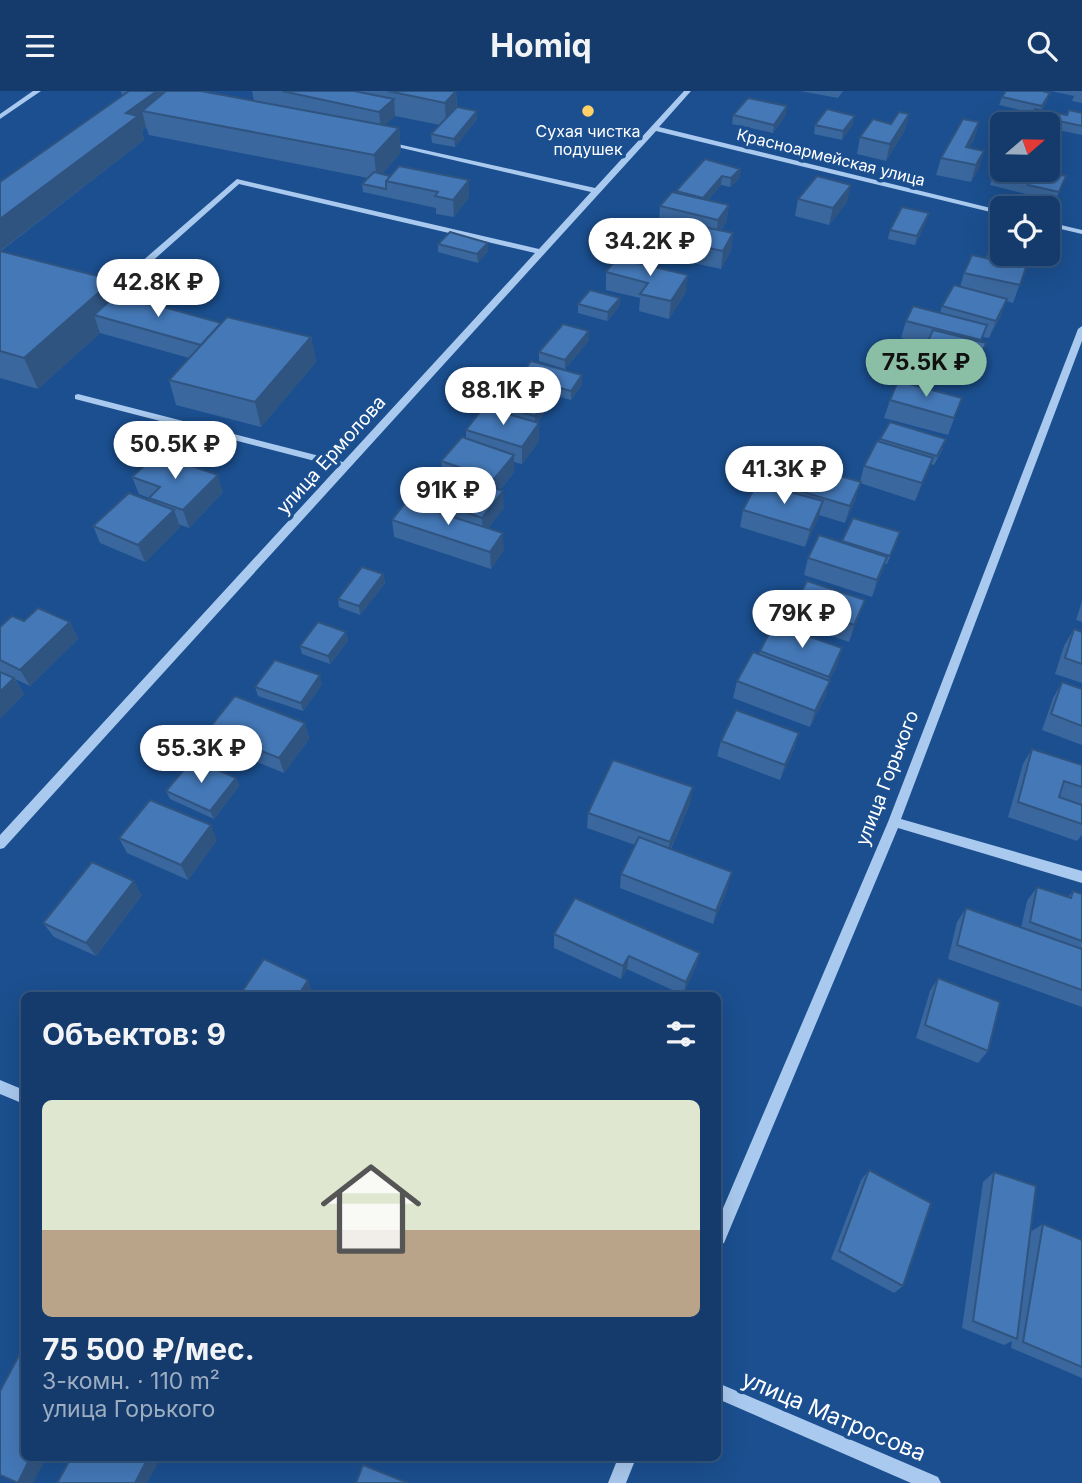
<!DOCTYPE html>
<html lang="ru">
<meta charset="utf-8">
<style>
:root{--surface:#143b6b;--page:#214673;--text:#f1f3f6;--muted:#9dadc1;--line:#33557e;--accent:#8abfa5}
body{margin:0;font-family:Inter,sans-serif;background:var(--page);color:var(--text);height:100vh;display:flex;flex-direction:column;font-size:26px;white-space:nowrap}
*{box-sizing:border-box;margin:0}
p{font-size:23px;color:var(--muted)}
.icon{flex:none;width:38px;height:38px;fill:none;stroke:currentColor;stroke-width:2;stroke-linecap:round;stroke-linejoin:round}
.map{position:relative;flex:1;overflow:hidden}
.sheet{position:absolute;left:21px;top:901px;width:700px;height:469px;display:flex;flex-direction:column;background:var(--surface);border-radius:10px;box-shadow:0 7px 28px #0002,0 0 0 2px var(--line)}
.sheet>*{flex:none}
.needle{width:46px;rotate:70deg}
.buttons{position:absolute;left:990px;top:21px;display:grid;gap:14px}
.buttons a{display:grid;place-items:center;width:70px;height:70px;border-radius:10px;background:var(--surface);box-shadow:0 7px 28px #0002,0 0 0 2px var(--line);font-size:35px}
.price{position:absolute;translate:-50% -60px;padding:0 16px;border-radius:24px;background:#fff;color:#222;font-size:23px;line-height:46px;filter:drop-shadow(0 2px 4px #0008)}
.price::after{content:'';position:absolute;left:50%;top:42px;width:21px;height:16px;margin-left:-10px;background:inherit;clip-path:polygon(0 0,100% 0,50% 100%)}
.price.active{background:var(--accent);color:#111}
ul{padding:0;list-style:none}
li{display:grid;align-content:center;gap:14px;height:371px;padding:0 21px}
li span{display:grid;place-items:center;height:217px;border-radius:10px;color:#555}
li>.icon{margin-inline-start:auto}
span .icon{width:126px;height:126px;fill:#fffc;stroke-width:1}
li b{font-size:30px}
h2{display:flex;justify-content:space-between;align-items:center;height:84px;padding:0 21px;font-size:30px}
header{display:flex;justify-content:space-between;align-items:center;height:91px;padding:0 21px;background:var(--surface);font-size:32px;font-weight:700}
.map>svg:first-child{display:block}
</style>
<header><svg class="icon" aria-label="menu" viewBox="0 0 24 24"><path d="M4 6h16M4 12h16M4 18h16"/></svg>Homiq<svg class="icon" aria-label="search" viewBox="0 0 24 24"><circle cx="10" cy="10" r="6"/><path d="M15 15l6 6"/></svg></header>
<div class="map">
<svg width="1082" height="1392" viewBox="0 0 1082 1392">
<rect width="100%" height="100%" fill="#1b4f8f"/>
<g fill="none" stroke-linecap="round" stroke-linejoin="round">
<!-- minor -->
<g fill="#a9c9ee" fill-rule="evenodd">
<path d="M33,0H41L0,28V23Z"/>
<path d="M684,0H691L659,36L1003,120V124L656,40L4,757L0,758V744L338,376L75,308V304L78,303L343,371L535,162L239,93L139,182H133V178L237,88L539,158L591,101L380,52L384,50L595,97Z"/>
<path d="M1048,131L1082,139V143L1048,135Z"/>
<path d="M1082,235V250L901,728L1082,780V792L898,737L724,1152L718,1154V1129L888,731L1078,238Z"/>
<path d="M0,989L24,999V1013L0,1003Z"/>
<path d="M718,1292L938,1386L941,1392H911L718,1308Z"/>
<path d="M618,1367H636L626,1392H608Z"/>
</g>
</g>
<!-- wall -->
<g fill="#3a679d">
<path d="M121,0H205L254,10L252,0H456L457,16L477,28L455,56L432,52L431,43L440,34L395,25L385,34L399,37L401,61L382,83L390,85L469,89V106L454,126L436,123V117L363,101L362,93L368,87L149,44L146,36L142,40L144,49L1,160L113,189L117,203L221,232L311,246L316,271L261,336L176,314L169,289L189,267L100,242L38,298L0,287V91L122,5Z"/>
<path d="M800,0H843L838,7Z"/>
<path d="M1051,0H1082V12L1072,10L1074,5Z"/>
<path d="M1050,2L1047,10L1042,19L1067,24L1082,22V44L1048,37V33H1028L1032,22L999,14L1002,6Z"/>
<path d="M909,23L905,39L886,70L857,63L860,46L891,33Z"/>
<path d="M733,24H786L773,42L732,33Z"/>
<path d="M979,31L974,48L969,56L979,77L971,91L936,84L941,67Z"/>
<path d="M853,33L842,49L814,43L815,34Z"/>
<path d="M995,77L1003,79L1066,85L1055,110L990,94Z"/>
<path d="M740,78L739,87L730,96L721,94L708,109L729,114L726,131L721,139L733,142L731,159L721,178L657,164L658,147L666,134L659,132L660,115L676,102V100Z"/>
<path d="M798,108L847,111L829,134L795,125Z"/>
<path d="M926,131L915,154L888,148L890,139Z"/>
<path d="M488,152V160L478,172L438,161V153Z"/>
<path d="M656,162L655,170L652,175L686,201L669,228L639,220L640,207L606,199V181L619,167Z"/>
<path d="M988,163H1031L1025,176H1026L1013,212L1006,210L1000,226L989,247L983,246L981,251L979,270L970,294L917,280L926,254L901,247L906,230L940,222L942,215L960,196L964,182L986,167Z"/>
<path d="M620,207L619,216L607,230L578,222V213Z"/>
<path d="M589,249L565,278L539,270V261Z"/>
<path d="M520,286L582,293L571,309L520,295Z"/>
<path d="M962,307L948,344L884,327L890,309Z"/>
<path d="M496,314L548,316L537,332L539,350L522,373L514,371V381L500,399L504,417L488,437L504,459L491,478L394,446L392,429L418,415L417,404L442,379L441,370L466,348V339L496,319Z"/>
<path d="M880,348L943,357L934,374L931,373L915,410L860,392L855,409L845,432L819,424L805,456L740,436L743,419L796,403V399L860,391L864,375Z"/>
<path d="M132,386L223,401L189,437L178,433L180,436L145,471L100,452L93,435L150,410L149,407L139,403Z"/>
<path d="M853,427L897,450L887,473H885L872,506L804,484L808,467L841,452Z"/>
<path d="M383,483L385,492L360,524L339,516L338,508Z"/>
<path d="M865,509L849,551L791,531L795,514Z"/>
<path d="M1082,510V531L1076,529Z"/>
<path d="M24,530L70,531L78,548L30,595L15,588L24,603L0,628V536Z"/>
<path d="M1074,538L1082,541V592L1055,583L1064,555Z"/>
<path d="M346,541L348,550L330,573L302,563L300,555Z"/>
<path d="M842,557L837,574L829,590L825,606L810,636L733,607L737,590L759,563L760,560Z"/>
<path d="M1062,591L1082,598V654L1042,639L1053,607Z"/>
<path d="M322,593L303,620L258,605L255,596Z"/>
<path d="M305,632L309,648L284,682L215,654L208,639Z"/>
<path d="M799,642L794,658L780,689L717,665L721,650Z"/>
<path d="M1032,658L1082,674V744L1077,750L1008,726L1023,673Z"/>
<path d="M236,687L239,695L214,728L170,708L166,700Z"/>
<path d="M690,712L671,758L728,796L713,833L620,797L621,783L635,754L587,737L588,722Z"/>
<path d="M119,747L217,749L188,789L127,762Z"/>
<path d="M1037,796L1068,806L1073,800L1082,803V916L948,868L957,831L966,817L1021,837L1027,810Z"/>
<path d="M142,804L96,865L54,846L43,832Z"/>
<path d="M554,843L700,862L696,875L683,904L627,878L621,888L554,857Z"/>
<path d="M938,887L988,960L978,972L916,947L930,900Z"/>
<path d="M869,1079L903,1195L894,1202L831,1168L861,1089Z"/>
<path d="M994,1081L1028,1154L1030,1141L1043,1133L1082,1149V1287L1011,1257L1012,1250L1004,1254L962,1237L983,1091Z"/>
</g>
<!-- shaded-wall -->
<g fill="#305480">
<path d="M157,0H191L142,20L146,36L142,40L144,49L0,160V128L126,22Z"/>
<path d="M456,0L457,24L446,36L445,12Z"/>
<path d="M1050,2L1047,10L1039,23L1042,15Z"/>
<path d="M394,8L395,25L381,38L379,21Z"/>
<path d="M787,15L786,24L773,42L774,34Z"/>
<path d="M477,20V28L455,56L454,48Z"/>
<path d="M909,23L905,39L886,70L890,53Z"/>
<path d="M855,25L853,33L842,49L843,40Z"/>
<path d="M979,31L974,48L961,73L966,56Z"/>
<path d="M399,37L401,61L377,89L374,64Z"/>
<path d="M984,60L979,77L971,91L976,74Z"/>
<path d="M740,78L739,87L730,96L731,87Z"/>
<path d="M722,85L721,94L702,116L703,107Z"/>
<path d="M469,89V106L454,126L453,109Z"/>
<path d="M851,94L847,111L829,134L833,117Z"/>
<path d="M729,114L726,131L716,146L718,129Z"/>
<path d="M929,122L926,131L915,154L917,145Z"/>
<path d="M733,142L731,159L721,178L723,160Z"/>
<path d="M488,152V160L478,172L477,163Z"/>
<path d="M656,162L655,170L646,182L647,173Z"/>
<path d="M688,184L686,201L669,228L671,210Z"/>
<path d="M113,189L123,220L94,224L100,242L38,298L24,267Z"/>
<path d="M620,207L619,216L607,230L608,221Z"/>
<path d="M1007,208L1000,226L989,247L996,230Z"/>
<path d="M589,240V249L565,278V269Z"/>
<path d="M311,246L316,271L261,336L255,311Z"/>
<path d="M582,284V293L571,309V300Z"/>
<path d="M548,307V316L535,334V325Z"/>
<path d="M539,332V350L522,373V356Z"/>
<path d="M514,364V381L495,405L494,388Z"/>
<path d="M933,367L927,384L915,410L922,392Z"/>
<path d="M218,384L223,401L189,437L183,419Z"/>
<path d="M861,391L855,409L845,432L850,415Z"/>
<path d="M503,400L504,417L483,444L482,427Z"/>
<path d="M823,410L818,428L805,456L810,439Z"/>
<path d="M174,419L180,436L145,471L138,454Z"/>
<path d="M503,442L504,459L491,478L490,461Z"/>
<path d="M887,466L881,483L872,506L877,489Z"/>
<path d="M383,483L385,492L360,524L359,515Z"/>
<path d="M865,509L859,525L849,551L854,534Z"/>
<path d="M70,531L78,548L30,595L20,579Z"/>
<path d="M346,541L348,550L330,573L328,565Z"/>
<path d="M842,557L837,574L824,602L829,586Z"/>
<path d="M320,584L322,593L303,620L301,612Z"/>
<path d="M14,587L24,603L0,628V601Z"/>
<path d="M830,590L825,606L810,636L815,620Z"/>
<path d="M305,632L309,648L284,682L279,667Z"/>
<path d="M799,642L794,658L780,689L785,674Z"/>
<path d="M236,687L239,695L214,728L210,720Z"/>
<path d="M693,696L690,712L667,766L670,751Z"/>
<path d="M211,734L217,749L188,789L181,774Z"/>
<path d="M732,781L728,796L713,833L716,820Z"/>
<path d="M134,790L142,804L96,865L86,852Z"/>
<path d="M700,862L696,875L683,904L686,891Z"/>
<path d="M629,865L627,878L621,888L623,875Z"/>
<path d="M308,889L313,902L311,905H298Z"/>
<path d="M30,1367H46L33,1392H18Z"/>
<path d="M148,1367H161L147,1392H135Z"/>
</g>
<!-- building -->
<g fill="#4478b7" stroke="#305480" stroke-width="2">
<path d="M129,0H157L126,22L138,25L0,128V91Z"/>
<path d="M166,0H201L399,37L374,64L142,20Z"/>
<path d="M282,0H354L394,8L379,21Z"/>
<path d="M388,0H456L445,12Z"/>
<path d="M1006,0H1042L1050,2L1042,15L1002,6Z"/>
<path d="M748,7L787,15L774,34L733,24Z"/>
<path d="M457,16L477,20L454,48L431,43Z"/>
<path d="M827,18L855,25L843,40L815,34Z"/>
<path d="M1035,18L1067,24L1069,19L1082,22V35L1031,24Z"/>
<path d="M899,21L909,23L890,53L860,46L873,28L891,33Z"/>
<path d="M963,28L979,31L966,56L984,60L976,74L941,67Z"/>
<path d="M1003,61V79H1034L1031,85L995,77Z"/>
<path d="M705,68L740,78L731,87L722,85L703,107L676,100Z"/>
<path d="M399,75L469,89L453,109L435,105L438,101L386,90Z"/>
<path d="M1035,79L1066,85L1059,101L1028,94Z"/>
<path d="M374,81L390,85L386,90V98L362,93Z"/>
<path d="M817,85L851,94L833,117L798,108Z"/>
<path d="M672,101L729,114L718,129L660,115Z"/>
<path d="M902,116L929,122L917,145L890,139Z"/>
<path d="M669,129L733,142L723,160L658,147Z"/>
<path d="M999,139L1003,140V163H1030L1026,172L988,163Z"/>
<path d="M450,141L488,152L477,163L438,153Z"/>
<path d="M628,154L656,162L647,173L619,166Z"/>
<path d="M0,160L113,189L24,267L0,260Z"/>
<path d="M972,164L1026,176L1020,194L964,182Z"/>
<path d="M617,167L688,184L671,210L640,203L648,192L606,181Z"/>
<path d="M954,194L1007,208L996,230L942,215Z"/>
<path d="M590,199L620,207L608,221L578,213Z"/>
<path d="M117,203L221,232L201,254L94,224Z"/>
<path d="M913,215L987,234L981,249L906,230Z"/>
<path d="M227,226L311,246L255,311L169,289Z"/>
<path d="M563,233L589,240L565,269L539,261Z"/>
<path d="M933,239L986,252L976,276L922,263Z"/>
<path d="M531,270L582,284L571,300L520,286Z"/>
<path d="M898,290L962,307L954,327L890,309Z"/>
<path d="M509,296L548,307L535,325L496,314Z"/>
<path d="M484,316L539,332L522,356L466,339Z"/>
<path d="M890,331L946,348L937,365L880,348Z"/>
<path d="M462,346L514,364L494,388L441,370Z"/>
<path d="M877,350L933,367L922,392L864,375Z"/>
<path d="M157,363L218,384L183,419L149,407L160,396L132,386Z"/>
<path d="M808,376L861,391L850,415L796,399Z"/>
<path d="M439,378L503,400L482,427L417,404Z"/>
<path d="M757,392L823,410L810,439L743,419Z"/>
<path d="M129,402L174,419L138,454L93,435Z"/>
<path d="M406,411L503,442L490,461L392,429Z"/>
<path d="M853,427L900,441L890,465L842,450Z"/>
<path d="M819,444L887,466L877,489L808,467Z"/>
<path d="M362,476L383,483L359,515L338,508Z"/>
<path d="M807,490L865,509L854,534L795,514Z"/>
<path d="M38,517L70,531L20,579L0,569V536L12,525L24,530Z"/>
<path d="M318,531L346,541L328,565L300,555Z"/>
<path d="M774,533L842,557L829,586L760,560Z"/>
<path d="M1074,538L1082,541V573L1065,567Z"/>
<path d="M753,561L830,590L815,620L737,590Z"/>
<path d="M275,569L320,584L301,612L255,596Z"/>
<path d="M0,581L14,587L0,601Z"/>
<path d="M1062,591L1082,598V635L1051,623Z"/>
<path d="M235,605L305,632L279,667L208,639Z"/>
<path d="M736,619L799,642L785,674L721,650Z"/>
<path d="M1032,658L1082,674V696L1064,690L1059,706L1082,714V733L1018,711Z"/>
<path d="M193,668L236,687L210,720L166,700Z"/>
<path d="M613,669L693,696L670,751L588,722Z"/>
<path d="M150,709L211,734L181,774L119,747Z"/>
<path d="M639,746L732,781L716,820L621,783Z"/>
<path d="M92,771L134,790L86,852L43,832Z"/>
<path d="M1037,796L1071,807L1073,800L1082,803V850L1030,831Z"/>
<path d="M575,807L700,862L686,891L629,865L623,875L554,843Z"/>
<path d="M966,817L1082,858V899L957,854Z"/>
<path d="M264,868L308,889L298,905H239Z"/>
<path d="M938,887L1000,911L988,960L925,934Z"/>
<path d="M869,1079L931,1112L903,1195L839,1160Z"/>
<path d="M994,1081L1036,1095L1017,1248L973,1230Z"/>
<path d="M1043,1133L1082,1149V1276L1023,1251Z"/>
<path d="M24,1255V1367H30L18,1392L0,1384V1300Z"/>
<path d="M71,1367H148L135,1392H57Z"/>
<path d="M363,1374L408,1392H356Z"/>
</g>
<!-- markers -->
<circle fill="#ffd166" stroke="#1b4f8f" stroke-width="2.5" cx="588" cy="20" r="7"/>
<g text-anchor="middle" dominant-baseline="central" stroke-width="7" stroke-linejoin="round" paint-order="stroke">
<!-- far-poi labels -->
<g font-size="16" fill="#fff" stroke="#1b4f8f">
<text x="588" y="40">Сухая чистка<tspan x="588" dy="18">подушек</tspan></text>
</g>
<!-- far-street labels -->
<g font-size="16" fill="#fff" stroke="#1b4f8f">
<text transform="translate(831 66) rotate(14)">Красноармейская улица</text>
</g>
<!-- street labels -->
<g font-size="19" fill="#fff" stroke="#1b4f8f">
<text transform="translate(331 364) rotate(-48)">улица Ермолова</text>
<text transform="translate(887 687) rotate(-69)">улица Горького</text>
</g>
<!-- near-street labels -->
<g font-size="23" fill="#fff" stroke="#1b4f8f">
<text transform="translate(834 1325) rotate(23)">улица Матросова</text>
</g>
</g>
</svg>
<div class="buttons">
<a><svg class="needle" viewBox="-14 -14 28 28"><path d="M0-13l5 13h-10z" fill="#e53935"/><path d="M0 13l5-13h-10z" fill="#9dadc1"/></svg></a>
<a><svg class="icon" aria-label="locate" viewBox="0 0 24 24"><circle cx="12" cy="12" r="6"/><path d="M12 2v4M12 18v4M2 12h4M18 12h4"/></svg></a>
</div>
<b class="price" style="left:650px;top:187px">34.2K ₽</b>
<b class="price" style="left:158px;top:228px">42.8K ₽</b>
<b class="price active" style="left:926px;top:308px">75.5K ₽</b>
<b class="price" style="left:503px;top:336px">88.1K ₽</b>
<b class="price" style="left:175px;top:390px">50.5K ₽</b>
<b class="price" style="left:784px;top:415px">41.3K ₽</b>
<b class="price" style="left:448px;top:436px">91K ₽</b>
<b class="price" style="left:802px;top:559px">79K ₽</b>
<b class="price" style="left:201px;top:694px">55.3K ₽</b>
<section class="sheet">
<h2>Объектов: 9<svg class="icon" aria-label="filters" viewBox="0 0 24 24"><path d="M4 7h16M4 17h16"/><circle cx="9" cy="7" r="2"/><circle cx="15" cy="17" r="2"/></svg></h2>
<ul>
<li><span style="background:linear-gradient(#dfe7d0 60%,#b9a48a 0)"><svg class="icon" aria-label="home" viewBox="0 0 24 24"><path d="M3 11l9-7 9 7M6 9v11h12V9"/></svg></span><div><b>75 500 ₽/мес.</b><p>3-комн. · 110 m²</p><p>улица Горького</p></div></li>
</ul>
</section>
</div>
